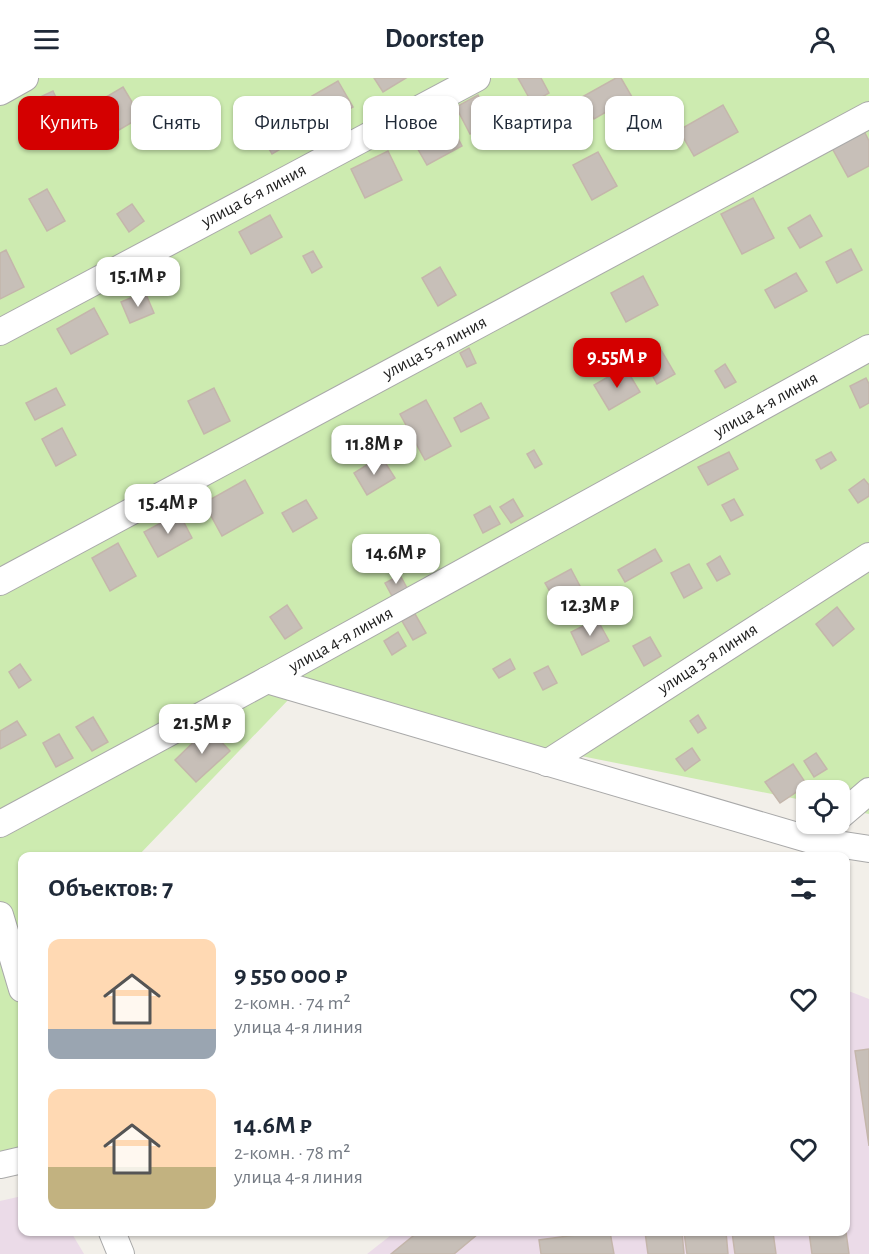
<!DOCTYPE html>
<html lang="ru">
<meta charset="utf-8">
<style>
:root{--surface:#fff;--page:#f2f2f3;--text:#1f2937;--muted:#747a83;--accent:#d40000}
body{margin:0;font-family:"Alegreya Sans",sans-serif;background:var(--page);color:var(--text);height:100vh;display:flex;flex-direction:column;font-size:22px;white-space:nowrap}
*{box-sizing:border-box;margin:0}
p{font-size:20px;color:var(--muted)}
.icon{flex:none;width:33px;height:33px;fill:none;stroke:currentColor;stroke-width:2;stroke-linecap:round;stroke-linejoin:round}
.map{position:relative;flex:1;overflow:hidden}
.panel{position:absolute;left:18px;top:774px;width:832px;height:384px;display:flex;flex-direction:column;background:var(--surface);border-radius:12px;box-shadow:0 2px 4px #0004}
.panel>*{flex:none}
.guide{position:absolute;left:18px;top:18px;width:834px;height:54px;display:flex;gap:12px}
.controls{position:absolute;left:796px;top:702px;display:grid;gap:12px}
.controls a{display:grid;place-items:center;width:54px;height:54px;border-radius:12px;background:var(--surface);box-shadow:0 2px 4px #0004;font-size:30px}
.price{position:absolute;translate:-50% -51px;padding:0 14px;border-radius:12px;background:#fff;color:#222;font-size:20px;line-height:39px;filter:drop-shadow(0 2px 3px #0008)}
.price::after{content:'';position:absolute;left:50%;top:36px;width:18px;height:14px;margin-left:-9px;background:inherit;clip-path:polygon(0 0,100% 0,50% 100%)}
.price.active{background:var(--accent);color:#fff}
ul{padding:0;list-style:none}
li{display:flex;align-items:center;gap:18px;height:150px;padding:0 30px}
li span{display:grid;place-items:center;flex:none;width:168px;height:120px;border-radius:12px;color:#555}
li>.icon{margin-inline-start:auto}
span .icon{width:72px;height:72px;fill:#fffc;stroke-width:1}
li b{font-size:26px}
h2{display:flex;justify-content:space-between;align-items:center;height:72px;padding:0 30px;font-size:26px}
.tag{padding:0 21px;border-radius:12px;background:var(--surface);box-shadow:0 2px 4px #0004;font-size:21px;line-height:54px}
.tag.active{background:var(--accent);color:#fff}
header{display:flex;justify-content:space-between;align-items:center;height:78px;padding:0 30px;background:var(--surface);font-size:27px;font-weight:700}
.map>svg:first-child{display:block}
</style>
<header><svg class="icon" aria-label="menu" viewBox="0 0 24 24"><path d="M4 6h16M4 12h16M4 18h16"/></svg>Doorstep<svg class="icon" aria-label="person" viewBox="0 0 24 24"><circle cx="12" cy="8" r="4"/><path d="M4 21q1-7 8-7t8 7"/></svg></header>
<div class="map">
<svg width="869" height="1176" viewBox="0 0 869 1176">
<rect width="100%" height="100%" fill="#f2efe9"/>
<!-- industrial -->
<g fill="#ebdbe8">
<path d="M846,912L869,921V1176H367L395,1154H846Z"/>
<path d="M22,1118V1154H71L84,1176H0V1123Z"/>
</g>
<!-- grass -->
<path fill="#cdebb0" d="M0,0H869V736L840,730V712H807V723L290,620L138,778H22V899L16,906L22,933V1082L0,1087Z"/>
<!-- building -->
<g fill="#c7bfb8" stroke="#c4b6ab" stroke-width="1.5">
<path d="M374,0H406L383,14Z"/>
<path d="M518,0H541L549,15L532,25Z"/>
<path d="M616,0H621L632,19L594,41L582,19Z"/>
<path d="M338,3L353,29L327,44L312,18Z"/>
<path d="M123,9L141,39L119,52L101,22Z"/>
<path d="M53,13L69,48L37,63L21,28Z"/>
<path d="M478,17L492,44L470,56L456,29Z"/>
<path d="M723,27L738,54L694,78L679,52Z"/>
<path d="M291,30L306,56L272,76L257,50Z"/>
<path d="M444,34L462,68L427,87L408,54Z"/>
<path d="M864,53L869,63V88L848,99L832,70Z"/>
<path d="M388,73L402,102L365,120L351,91Z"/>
<path d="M598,74L617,108L592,122L573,87Z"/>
<path d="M47,111L65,143L47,153L29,121Z"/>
<path d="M753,120L774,160L742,176L721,136Z"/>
<path d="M132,126L144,143L129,154L117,136Z"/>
<path d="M270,137L282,159L251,176L239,154Z"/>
<path d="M810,137L822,158L800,170L788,150Z"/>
<path d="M851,171L862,192L837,205L826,184Z"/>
<path d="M6,172L24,209L0,221V175Z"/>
<path d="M313,173L322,189L312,195L303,178Z"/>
<path d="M440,189L456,217L438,228L422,200Z"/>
<path d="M796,195L807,213L775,230L765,212Z"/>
<path d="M643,198L658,227L626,244L611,215Z"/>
<path d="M145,214L154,235L130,245L121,224Z"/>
<path d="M94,230L108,256L71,276L57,251Z"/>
<path d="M469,270L476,285L467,289L460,275Z"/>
<path d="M661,272L675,296L657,306L644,282Z"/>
<path d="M725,286L736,304L725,310L715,293Z"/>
<path d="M625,289L640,314L609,332L594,307Z"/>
<path d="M866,300L869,306V325L860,330L850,308Z"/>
<path d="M56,310L65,327L35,342L26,325Z"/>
<path d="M214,310L230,343L204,356L188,323Z"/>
<path d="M426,322L451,368L425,382L400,336Z"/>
<path d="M481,325L489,340L461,354L454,340Z"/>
<path d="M62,350L76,377L56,388L42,361Z"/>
<path d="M534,372L542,386L535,390L527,376Z"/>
<path d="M729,374L738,391L708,407L698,389Z"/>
<path d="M831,374L836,382L821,391L816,382Z"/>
<path d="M381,378L395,400L367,417L354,395Z"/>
<path d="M864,401L869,407V418L858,425L849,412Z"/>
<path d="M245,402L263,435L222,458L204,425Z"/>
<path d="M513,421L523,438L511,445L500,429Z"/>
<path d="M734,421L743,437L731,443L722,427Z"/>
<path d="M306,422L317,440L293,454L282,435Z"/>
<path d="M490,428L500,446L483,455L474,437Z"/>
<path d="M179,435L192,460L158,479L144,454Z"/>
<path d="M118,465L136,498L110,513L92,480Z"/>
<path d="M655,471L662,483L625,504L618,492Z"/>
<path d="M720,478L730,496L717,503L707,486Z"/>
<path d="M689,486L702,510L684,520L671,495Z"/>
<path d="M571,491L581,510L556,524L545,505Z"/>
<path d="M400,497L407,510L392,518L385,505Z"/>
<path d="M287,527L302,550L285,561L270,539Z"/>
<path d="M837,529L854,551L833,568L816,546Z"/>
<path d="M415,536L426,555L413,562L402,543Z"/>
<path d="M597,541L609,563L582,577L571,554Z"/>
<path d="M398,554L406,568L392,577L384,563Z"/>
<path d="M650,559L661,578L644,588L633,568Z"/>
<path d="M510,581L515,591L499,600L493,591Z"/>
<path d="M20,586L31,602L19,610L9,594Z"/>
<path d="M548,588L557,605L543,612L534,595Z"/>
<path d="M698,637L706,650L698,655L690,643Z"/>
<path d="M93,639L108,664L92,673L76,649Z"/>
<path d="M17,643L26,657L0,671V653Z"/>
<path d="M208,650L230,673L196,704L175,682Z"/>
<path d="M59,656L73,680L56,689L43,665Z"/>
<path d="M692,670L700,682L685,693L676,681Z"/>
<path d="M816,675L827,691L814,699L804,683Z"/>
<path d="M793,686L807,707L780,725L765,704Z"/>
<path d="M869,971V1068L855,973Z"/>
<path d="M418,1154H476L478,1156L454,1176H391Z"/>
<path d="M598,1154H610L614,1176H541L539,1162Z"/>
<path d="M645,1154H682L684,1176H648Z"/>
<path d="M684,1154H726L728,1176H687Z"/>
<path d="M732,1154H773L776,1176H735Z"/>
<path d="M809,1154H846L849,1176H812Z"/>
</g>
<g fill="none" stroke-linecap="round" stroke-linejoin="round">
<defs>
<g id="minor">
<path d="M0,14L25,0"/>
<path d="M0,254L477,0"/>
<path d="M0,504L869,37"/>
<path d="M267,602L811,762L869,771"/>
<path d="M547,685L869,478"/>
<path d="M840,738L869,713"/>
<path d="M0,746L267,602L869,270"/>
<path d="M0,837L22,911"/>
<path d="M0,1087L22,1082"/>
<path d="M112,1154L121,1176"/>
</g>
</defs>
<!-- minor casing -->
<use href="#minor" stroke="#a9a9a9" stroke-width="28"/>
<!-- minor -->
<use href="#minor" stroke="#fff" stroke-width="26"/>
</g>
<g text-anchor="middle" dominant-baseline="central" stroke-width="5" stroke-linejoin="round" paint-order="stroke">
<!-- street labels -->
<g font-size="18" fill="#222" stroke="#fff">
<text transform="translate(254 118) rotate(-28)">улица 6-я линия</text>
<text transform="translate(435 270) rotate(-28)">улица 5-я линия</text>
<text transform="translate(766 327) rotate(-29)">улица 4-я линия</text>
<text transform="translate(341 562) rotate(-29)">улица 4-я линия</text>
<text transform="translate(708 581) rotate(-33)">улица 3-я линия</text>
</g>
</g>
</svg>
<div class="controls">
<a><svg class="icon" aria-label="locate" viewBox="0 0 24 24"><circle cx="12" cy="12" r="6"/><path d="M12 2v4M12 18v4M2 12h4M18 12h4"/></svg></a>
</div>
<b class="price" style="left:138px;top:230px">15.1M ₽</b>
<b class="price active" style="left:617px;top:311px">9.55M ₽</b>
<b class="price" style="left:374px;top:398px">11.8M ₽</b>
<b class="price" style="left:168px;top:457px">15.4M ₽</b>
<b class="price" style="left:396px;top:507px">14.6M ₽</b>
<b class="price" style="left:590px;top:559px">12.3M ₽</b>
<b class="price" style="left:202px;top:677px">21.5M ₽</b>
<div class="guide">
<a class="tag active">Купить</a>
<a class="tag">Снять</a>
<a class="tag">Фильтры</a>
<a class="tag">Новое</a>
<a class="tag">Квартира</a>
<a class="tag">Дом</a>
</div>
<section class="panel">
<h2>Объектов: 7<svg class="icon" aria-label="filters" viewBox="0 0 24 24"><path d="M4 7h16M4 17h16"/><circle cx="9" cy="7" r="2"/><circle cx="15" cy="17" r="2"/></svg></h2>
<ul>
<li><span style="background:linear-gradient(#ffd9b3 75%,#9aa5b1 0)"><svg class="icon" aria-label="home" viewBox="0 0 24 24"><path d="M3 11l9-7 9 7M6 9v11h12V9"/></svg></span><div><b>9 550 000 ₽</b><p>2-комн. · 74 m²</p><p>улица 4-я линия</p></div><svg class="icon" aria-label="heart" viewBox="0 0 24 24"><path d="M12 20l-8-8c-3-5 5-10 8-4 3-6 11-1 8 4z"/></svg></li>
<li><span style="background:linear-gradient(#ffd9b3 65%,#c2b280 0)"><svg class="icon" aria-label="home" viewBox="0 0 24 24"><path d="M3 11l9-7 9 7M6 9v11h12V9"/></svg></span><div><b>14.6M ₽</b><p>2-комн. · 78 m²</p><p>улица 4-я линия</p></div><svg class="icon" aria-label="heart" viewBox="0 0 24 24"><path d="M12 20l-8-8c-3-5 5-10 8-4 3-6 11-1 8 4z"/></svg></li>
</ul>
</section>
</div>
